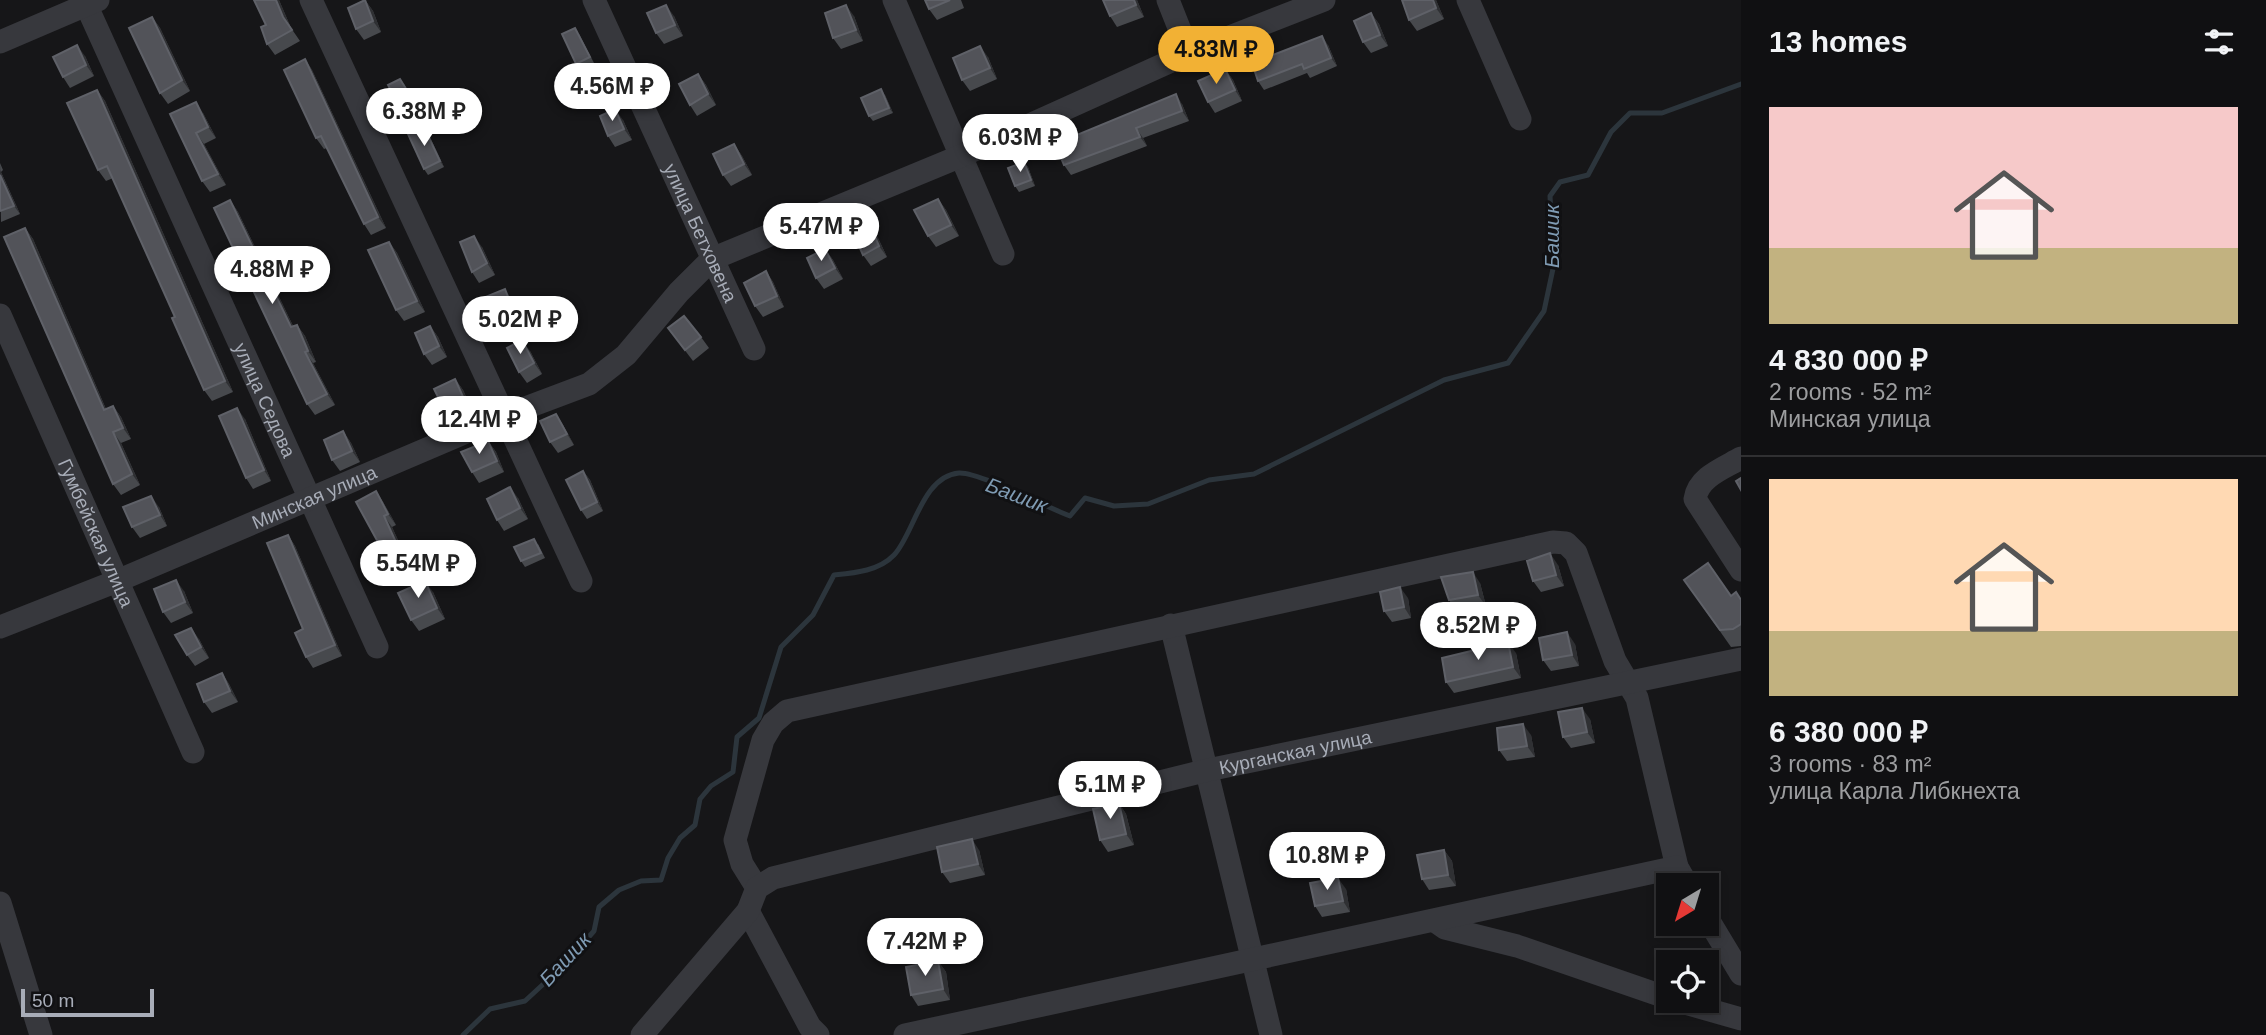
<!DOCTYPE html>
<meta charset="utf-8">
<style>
:root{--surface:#101012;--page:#1e1e20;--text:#f1f3f6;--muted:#9c9d9f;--line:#303032;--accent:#f2b134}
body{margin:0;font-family:Arial,sans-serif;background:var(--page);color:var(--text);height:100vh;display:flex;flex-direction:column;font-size:26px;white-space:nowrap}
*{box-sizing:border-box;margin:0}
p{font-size:23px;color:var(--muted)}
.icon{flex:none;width:38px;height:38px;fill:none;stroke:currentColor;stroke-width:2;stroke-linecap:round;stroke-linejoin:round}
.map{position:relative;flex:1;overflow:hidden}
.drawer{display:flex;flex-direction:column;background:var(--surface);width:525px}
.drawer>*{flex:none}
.needle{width:46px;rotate:218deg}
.controls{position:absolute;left:1656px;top:873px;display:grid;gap:14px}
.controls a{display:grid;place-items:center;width:63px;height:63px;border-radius:0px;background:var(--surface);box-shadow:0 4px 10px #0003,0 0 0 2px var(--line);font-size:35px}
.scale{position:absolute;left:21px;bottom:18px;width:133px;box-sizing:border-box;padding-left:7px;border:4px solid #a8adb8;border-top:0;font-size:19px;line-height:24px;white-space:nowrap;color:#a8adb8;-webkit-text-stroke:5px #111113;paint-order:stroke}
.price{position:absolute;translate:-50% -60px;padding:0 16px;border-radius:24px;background:#fff;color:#222;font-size:23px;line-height:46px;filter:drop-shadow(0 2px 4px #0008)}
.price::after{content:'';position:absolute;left:50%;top:42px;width:21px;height:16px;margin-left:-10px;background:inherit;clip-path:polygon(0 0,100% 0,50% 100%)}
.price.current{background:var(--accent);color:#111}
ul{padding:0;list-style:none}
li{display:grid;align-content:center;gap:14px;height:371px;padding:0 28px}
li+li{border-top:2px solid var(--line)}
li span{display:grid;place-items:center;height:217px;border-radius:0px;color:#555}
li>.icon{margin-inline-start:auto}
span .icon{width:126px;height:126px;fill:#fffc;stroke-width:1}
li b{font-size:30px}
h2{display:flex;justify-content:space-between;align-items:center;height:84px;padding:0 28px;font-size:30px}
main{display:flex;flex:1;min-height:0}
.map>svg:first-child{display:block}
</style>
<main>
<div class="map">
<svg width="1741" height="1035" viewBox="0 0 1741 1035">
<rect width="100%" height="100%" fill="#161618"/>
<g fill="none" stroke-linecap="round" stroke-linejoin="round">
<!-- stream -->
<path stroke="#2c353c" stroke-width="5" d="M463,1035L490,1009L525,1001L564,965L594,931L599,907L619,890L641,881L661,880L668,858L680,838L695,825L700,799L711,786L733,772L737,737L759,718L781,647L813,615L834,575C854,573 879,571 894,555C914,534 922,476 959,473C979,472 1046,507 1070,516L1085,498L1114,506L1148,504L1209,480L1254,474L1444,380L1508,363L1544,311L1554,264L1550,196L1560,182L1588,175L1611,132L1630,113H1662L1741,84"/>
<!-- minor -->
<g stroke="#37383d" stroke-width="23">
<path id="s1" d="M84,0L377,647"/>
<path d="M311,0L581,581"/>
<path id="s2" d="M594,0L754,349"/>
<path d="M894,0L1003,254"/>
<path d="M1168,0L1189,53"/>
<path d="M1468,0L1520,119"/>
<path d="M0,42L98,0"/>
<path id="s3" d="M0,315L193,752"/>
<path d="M1741,458C1724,468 1698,477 1695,499L1741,570"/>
<path d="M1171,625L1271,1035"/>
<path id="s4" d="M0,627L117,581L504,416L589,384L626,355L679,292L712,259L961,156L1189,53L1324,0"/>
<path d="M757,888L742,864L735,840L763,740L773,723L787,711L1553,542L1566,543L1576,553L1615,661L1637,698L1677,867L1688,886"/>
<path d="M0,903L41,1035"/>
<path d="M748,911L810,1027L818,1035"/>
<path d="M1706,916L1741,974"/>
<path d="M1435,921L1445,928L1517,946L1668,998"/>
<path d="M1678,1001L1741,1019"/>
<path id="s5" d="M642,1035L748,911L757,888L773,878L1208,770L1741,659"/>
<path d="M905,1035L1677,867"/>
</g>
</g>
<!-- wall -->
<g fill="#47494d">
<path d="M254,0H279L291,28L300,41L275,55L267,44L266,25Z"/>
<path d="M365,0L373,11L381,32L364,40L356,29Z"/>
<path d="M925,0H961L964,8L937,20L929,9Z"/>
<path d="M1103,0H1137L1144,17L1117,27L1110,16Z"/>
<path d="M1402,0H1436L1444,19L1417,31L1409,20Z"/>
<path d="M1371,13L1379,24L1388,46L1371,53L1363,42Z"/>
<path d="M674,16L683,36L664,44L656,33Z"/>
<path d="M854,16L863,41L841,49L833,38Z"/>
<path d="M152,17L160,28L190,91L168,104L160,93Z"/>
<path d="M579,34L594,63L580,69L576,64Z"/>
<path d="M1328,45L1337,66L1310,78L1307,73L1264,90L1258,81Z"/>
<path d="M85,56L94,76L70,88L63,77Z"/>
<path d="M988,57L997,79L970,91L962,80Z"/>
<path d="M305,59L312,70L386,228L371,235L364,224L327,148L324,149L316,138Z"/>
<path d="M1225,69L1233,80L1242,101L1215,113L1208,102Z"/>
<path d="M698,74L706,85L716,105L697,116L690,105Z"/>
<path d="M404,84L415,103L402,109L398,104Z"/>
<path d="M97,90L105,101L233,392L212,401L204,390L175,317L113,178L106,181L98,170Z"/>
<path d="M885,95L893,113L873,121L869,116Z"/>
<path d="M1182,104L1189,121L1143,138L1147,146L1071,175L1064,165Z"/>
<path d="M203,113L216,138L204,144L226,185L210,192L202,181L170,114Z"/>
<path d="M623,120L632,140L615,147L608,136Z"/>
<path d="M428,133L444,167L428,175L424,169Z"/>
<path d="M734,144L742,156L752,175L731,186L723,175Z"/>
<path d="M1024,162L1028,167L1035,186L1019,192L1015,186Z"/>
<path d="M0,163L3,170L1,172L20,214L1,222Z"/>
<path d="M938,199L946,210L959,236L936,247L928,236Z"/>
<path d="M230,200L238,212L293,326L297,325L305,336L316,362L313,363L335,405L315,415L307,404Z"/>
<path d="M871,227L878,238L887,257L871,266L863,255Z"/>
<path d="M25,228L33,239L106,409L113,406L121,417L131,439L121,443L140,485L121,495L113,484Z"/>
<path d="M389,242L397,253L425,312L404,321L396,310Z"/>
<path d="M482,247L495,275L479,283L472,272Z"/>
<path d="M825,249L833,260L843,279L824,289L816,278Z"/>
<path d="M766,271L773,282L784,307L763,317L755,306Z"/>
<path d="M512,300L522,324L502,334L495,323Z"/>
<path d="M430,326L438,337L447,357L432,365L424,354Z"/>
<path d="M668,328L701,337L709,348L693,361Z"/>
<path d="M530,351L542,374L527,383L519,372Z"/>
<path d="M455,379L463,390L472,410L452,420L444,409Z"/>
<path d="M556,414L563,425L574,445L558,453L550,442Z"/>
<path d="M245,419L271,481L253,489L246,478Z"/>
<path d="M343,431L351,443L360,462L340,471L332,460Z"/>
<path d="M488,441L496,452L504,472L479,483L472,472Z"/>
<path d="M583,471L590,480L603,511L587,519L581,510Z"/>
<path d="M376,491L383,502L396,525L392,527L412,571L395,578L388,567Z"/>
<path d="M518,498L528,519L504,531L497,520Z"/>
<path d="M159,507L167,526L140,538L132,527Z"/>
<path d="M288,535L295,546L342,656L313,668L306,657L303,629Z"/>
<path d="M538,544L545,558L525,567L521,561Z"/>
<path d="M1558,565L1564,586L1541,592L1533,581Z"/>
<path d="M1684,580L1741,600V646L1731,647Z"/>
<path d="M1480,583L1486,606L1456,611L1449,600Z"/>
<path d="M184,591L193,613L171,623L163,612Z"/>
<path d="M433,592L445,619L419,631L411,620Z"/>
<path d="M1408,598L1411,618L1392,622L1384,611Z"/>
<path d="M199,639L209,658L195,666L187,655Z"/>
<path d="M1575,644L1579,666L1551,671L1543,660Z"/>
<path d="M1516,653L1521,678L1454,693L1446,682Z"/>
<path d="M222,673L229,684L238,702L212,713L204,702Z"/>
<path d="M1590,719L1595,743L1571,748L1563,737Z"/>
<path d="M1531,735L1535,757L1507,761L1499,750Z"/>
<path d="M1119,803L1126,814L1134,845L1108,852L1100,840Z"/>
<path d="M979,850L985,875L950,883L942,872Z"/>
<path d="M1444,850L1452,861L1456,886L1429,890L1422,879Z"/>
<path d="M1346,889L1350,912L1322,917L1315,906Z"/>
<path d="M938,961L946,972L950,1000L918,1006L911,995Z"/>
</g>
<!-- shaded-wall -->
<g fill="#2f3033">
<path d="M276,0H279L291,28L283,17Z"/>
<path d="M365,0L373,11L381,32L373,21Z"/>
<path d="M1134,0H1137L1144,17L1136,5Z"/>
<path d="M1433,0H1436L1444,19L1436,8Z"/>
<path d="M666,5L674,16L683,36L675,25Z"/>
<path d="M846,5L854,16L863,41L856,30Z"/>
<path d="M1371,13L1379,24L1388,46L1380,35Z"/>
<path d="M152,17L160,28L190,91L182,80Z"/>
<path d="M1322,36L1328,45L1337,66L1331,58Z"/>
<path d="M77,45L85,56L94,76L86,65Z"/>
<path d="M980,46L988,57L997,79L990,68Z"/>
<path d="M305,59L312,70L386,228L378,217Z"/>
<path d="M1225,69L1233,80L1242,101L1235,90Z"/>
<path d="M698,74L706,85L716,105L708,94Z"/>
<path d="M881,89L885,95L893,113L889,108Z"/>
<path d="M97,90L105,101L233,392L225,381Z"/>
<path d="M1176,94L1182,104L1189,121L1182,111Z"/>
<path d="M196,102L203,113L216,138L208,127Z"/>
<path d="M615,109L623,120L632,140L624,129Z"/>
<path d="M424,127L428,133L444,167L440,161Z"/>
<path d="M1136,128L1143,138L1147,146L1140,137Z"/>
<path d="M196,133L204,144L226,185L218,174Z"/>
<path d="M734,144L742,156L752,175L744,164Z"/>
<path d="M1024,162L1028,167L1035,186L1031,180Z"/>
<path d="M0,170L20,214L14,206L0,175Z"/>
<path d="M938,199L946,210L959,236L951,225Z"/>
<path d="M230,200L238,212L299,338L291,327Z"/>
<path d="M871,227L878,238L887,257L879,246Z"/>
<path d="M25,228L33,239L111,421L104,410Z"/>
<path d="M474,236L482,247L495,275L487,263Z"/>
<path d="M389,242L397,253L425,312L417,301Z"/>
<path d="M825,249L833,260L843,279L835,268Z"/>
<path d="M766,271L773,282L784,307L777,296Z"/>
<path d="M505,289L512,300L522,324L514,313Z"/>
<path d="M297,325L305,336L316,362L308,351Z"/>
<path d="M430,326L438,337L447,357L439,346Z"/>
<path d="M522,340L530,351L542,374L534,363Z"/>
<path d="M305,352L313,363L335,405L327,394Z"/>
<path d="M455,379L463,390L472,410L464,399Z"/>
<path d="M113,406L121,417L131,439L123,428Z"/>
<path d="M237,408L245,419L271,481L264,470Z"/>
<path d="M556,414L563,425L574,445L567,434Z"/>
<path d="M343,431L351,443L360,462L352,451Z"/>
<path d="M113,432L121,443L140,485L132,474Z"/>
<path d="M488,441L496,452L504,472L497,461Z"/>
<path d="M583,471L590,480L603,511L597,502Z"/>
<path d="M510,487L518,498L528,519L520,508Z"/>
<path d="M376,491L383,502L396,525L388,514Z"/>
<path d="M151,496L159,507L167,526L160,515Z"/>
<path d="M384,516L392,527L412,571L404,560Z"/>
<path d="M288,535L295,546L342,656L335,645Z"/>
<path d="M1550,553L1558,565L1564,586L1556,575Z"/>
<path d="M1473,572L1480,583L1486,606L1478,595Z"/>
<path d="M176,580L184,591L193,613L185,602Z"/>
<path d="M425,581L433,592L445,619L437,608Z"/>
<path d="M1400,587L1408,598L1411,618L1404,607Z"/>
<path d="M191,628L199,639L209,658L201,647Z"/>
<path d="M1567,632L1575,644L1579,666L1572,655Z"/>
<path d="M1508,642L1516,653L1521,678L1513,667Z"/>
<path d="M222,673L229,684L238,702L230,691Z"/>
<path d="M1582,708L1590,719L1595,743L1587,732Z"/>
<path d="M1523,724L1531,735L1535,757L1527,746Z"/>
<path d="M1119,803L1126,814L1134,845L1126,834Z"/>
<path d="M972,839L979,850L985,875L978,864Z"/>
<path d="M1444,850L1452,861L1456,886L1448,875Z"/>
<path d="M1338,878L1346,889L1350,912L1343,901Z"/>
<path d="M938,961L946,972L950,1000L943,989Z"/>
</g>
<!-- building -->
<g fill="#525359" stroke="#5f6168" stroke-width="2">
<path d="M254,0H276L283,17L292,30L267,44L261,27L266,25Z"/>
<path d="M365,0L373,21L356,29L348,8Z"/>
<path d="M925,0H950L929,9Z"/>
<path d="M1103,0H1134L1136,5L1110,16Z"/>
<path d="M1402,0H1433L1436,8L1409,20Z"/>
<path d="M666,5L675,25L656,33L647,13Z"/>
<path d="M846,5L856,30L833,38L825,13Z"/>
<path d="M1371,13L1380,35L1363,42L1354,21Z"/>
<path d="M152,17L182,80L160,93L129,28Z"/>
<path d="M575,28L590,57L576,64L562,34Z"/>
<path d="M1322,36L1331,58L1304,69L1302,64L1258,81L1252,63Z"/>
<path d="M77,45L86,65L63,77L53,57Z"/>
<path d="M980,46L990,68L962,80L953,58Z"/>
<path d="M305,59L378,217L364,224L321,136L316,138L284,70Z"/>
<path d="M1225,69L1235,90L1208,102L1198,81Z"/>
<path d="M698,74L708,94L690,105L679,84Z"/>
<path d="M400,79L411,97L398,104L388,85Z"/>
<path d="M881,89L889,108L869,116L861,98Z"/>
<path d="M97,90L225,381L204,390L172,318L175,317L107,166L98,170L67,103Z"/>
<path d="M1176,94L1182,111L1136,128L1140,137L1064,165L1055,144Z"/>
<path d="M196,102L208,127L196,133L218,174L202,181L170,114Z"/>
<path d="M615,109L624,129L608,136L600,116Z"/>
<path d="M424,127L440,161L424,169L408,134Z"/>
<path d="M734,144L744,164L723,175L713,154Z"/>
<path d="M1024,162L1031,180L1015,186L1008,168Z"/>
<path d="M0,175L14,206L0,211Z"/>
<path d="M938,199L951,225L928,236L914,210Z"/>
<path d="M230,200L291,327L297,325L308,351L305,352L327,394L307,404L214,208Z"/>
<path d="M871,227L879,246L863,255L854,235Z"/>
<path d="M25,228L104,410L113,406L123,428L113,432L132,474L113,484L4,237Z"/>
<path d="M474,236L487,263L472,272L460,242Z"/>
<path d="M389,242L417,301L396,310L368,250Z"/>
<path d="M825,249L835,268L816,278L807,258Z"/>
<path d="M766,271L777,296L755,306L744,283Z"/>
<path d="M505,289L514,313L495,323L483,298Z"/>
<path d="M684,316L701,337L685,350L668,328Z"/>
<path d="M430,326L439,346L424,354L415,333Z"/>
<path d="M522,340L534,363L519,372L507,348Z"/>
<path d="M455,379L464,399L444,409L434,389Z"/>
<path d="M237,408L264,470L246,478L219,416Z"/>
<path d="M556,414L567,434L550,442L540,421Z"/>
<path d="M343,431L352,451L332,460L324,440Z"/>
<path d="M488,441L497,461L472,472L461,452Z"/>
<path d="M583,471L597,502L581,510L566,480Z"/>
<path d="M1741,478V490L1736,481Z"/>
<path d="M510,487L520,508L497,520L487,499Z"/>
<path d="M376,491L388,514L384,516L404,560L388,567L376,545L379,544L356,502Z"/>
<path d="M151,496L160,515L132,527L123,507Z"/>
<path d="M288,535L335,645L306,657L295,633L303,629L267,543Z"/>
<path d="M534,539L541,553L521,561L514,547Z"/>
<path d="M1550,553L1556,575L1533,581L1527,561Z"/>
<path d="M1708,563L1731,596L1736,592L1741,600V624L1733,629L1720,630L1684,580Z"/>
<path d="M1473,572L1478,595L1449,600L1441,577Z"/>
<path d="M176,580L185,602L163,612L154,589Z"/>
<path d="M425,581L437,608L411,620L398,593Z"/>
<path d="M1400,587L1404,607L1384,611L1380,592Z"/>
<path d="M191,628L201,647L187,655L175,635Z"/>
<path d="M1567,632L1572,655L1543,660L1539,638Z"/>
<path d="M1508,642L1513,667L1446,682L1442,658Z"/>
<path d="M222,673L230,691L204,702L197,684Z"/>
<path d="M1582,708L1587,732L1563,737L1558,712Z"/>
<path d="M1523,724L1527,746L1499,750L1497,728Z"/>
<path d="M1119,803L1126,834L1100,840L1093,809Z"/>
<path d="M972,839L978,864L942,872L937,847Z"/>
<path d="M1444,850L1448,875L1422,879L1417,855Z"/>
<path d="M1338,878L1343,901L1315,906L1310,883Z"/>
<path d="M938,961L943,989L911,995L906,967Z"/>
</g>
<g text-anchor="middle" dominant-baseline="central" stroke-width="6" stroke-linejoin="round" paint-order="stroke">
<!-- street labels -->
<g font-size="19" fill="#a8adb8" stroke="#111113">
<text stroke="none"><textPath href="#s2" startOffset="256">улица Бетховена</textPath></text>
<text stroke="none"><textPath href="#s1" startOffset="439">улица Седова</textPath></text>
<text stroke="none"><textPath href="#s4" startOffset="340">Минская улица</textPath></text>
<text stroke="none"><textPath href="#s3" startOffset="238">Гумбейская улица</textPath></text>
<text stroke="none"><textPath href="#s5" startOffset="744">Курганская улица</textPath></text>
</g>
<!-- water labels -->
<g font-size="21" font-style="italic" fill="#7f9bb3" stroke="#111113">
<text transform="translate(1551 236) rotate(-90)">Башик</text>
<text transform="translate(1017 495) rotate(21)">Башик</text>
<text transform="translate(565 959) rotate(-47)">Башик</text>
</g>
</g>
</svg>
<div class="controls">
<a><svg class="needle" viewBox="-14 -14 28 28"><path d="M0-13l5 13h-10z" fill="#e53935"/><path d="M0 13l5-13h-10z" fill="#9c9d9f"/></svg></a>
<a><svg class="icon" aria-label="locate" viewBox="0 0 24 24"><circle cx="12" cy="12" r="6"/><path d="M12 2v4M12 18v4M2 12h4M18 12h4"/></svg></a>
</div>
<div class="scale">50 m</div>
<b class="price current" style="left:1216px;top:86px">4.83M ₽</b>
<b class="price" style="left:612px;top:123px">4.56M ₽</b>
<b class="price" style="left:424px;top:148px">6.38M ₽</b>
<b class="price" style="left:1020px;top:174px">6.03M ₽</b>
<b class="price" style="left:821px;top:263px">5.47M ₽</b>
<b class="price" style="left:272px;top:306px">4.88M ₽</b>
<b class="price" style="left:520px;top:356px">5.02M ₽</b>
<b class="price" style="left:479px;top:456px">12.4M ₽</b>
<b class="price" style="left:418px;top:600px">5.54M ₽</b>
<b class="price" style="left:1478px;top:662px">8.52M ₽</b>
<b class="price" style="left:1110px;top:821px">5.1M ₽</b>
<b class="price" style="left:1327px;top:892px">10.8M ₽</b>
<b class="price" style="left:925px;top:978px">7.42M ₽</b>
</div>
<section class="drawer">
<h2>13 homes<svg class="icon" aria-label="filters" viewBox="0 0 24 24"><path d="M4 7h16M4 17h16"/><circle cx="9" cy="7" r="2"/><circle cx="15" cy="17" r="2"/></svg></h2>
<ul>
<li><span style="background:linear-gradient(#f6c9c9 65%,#c2b280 0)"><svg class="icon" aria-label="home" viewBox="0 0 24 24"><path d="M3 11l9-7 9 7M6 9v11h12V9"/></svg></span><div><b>4 830 000 ₽</b><p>2 rooms · 52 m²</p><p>Минская улица</p></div></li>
<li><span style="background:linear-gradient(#ffd9b3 70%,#c2b280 0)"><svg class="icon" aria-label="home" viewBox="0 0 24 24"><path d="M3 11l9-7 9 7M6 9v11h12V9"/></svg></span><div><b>6 380 000 ₽</b><p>3 rooms · 83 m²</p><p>улица Карла Либкнехта</p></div></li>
</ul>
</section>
</main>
